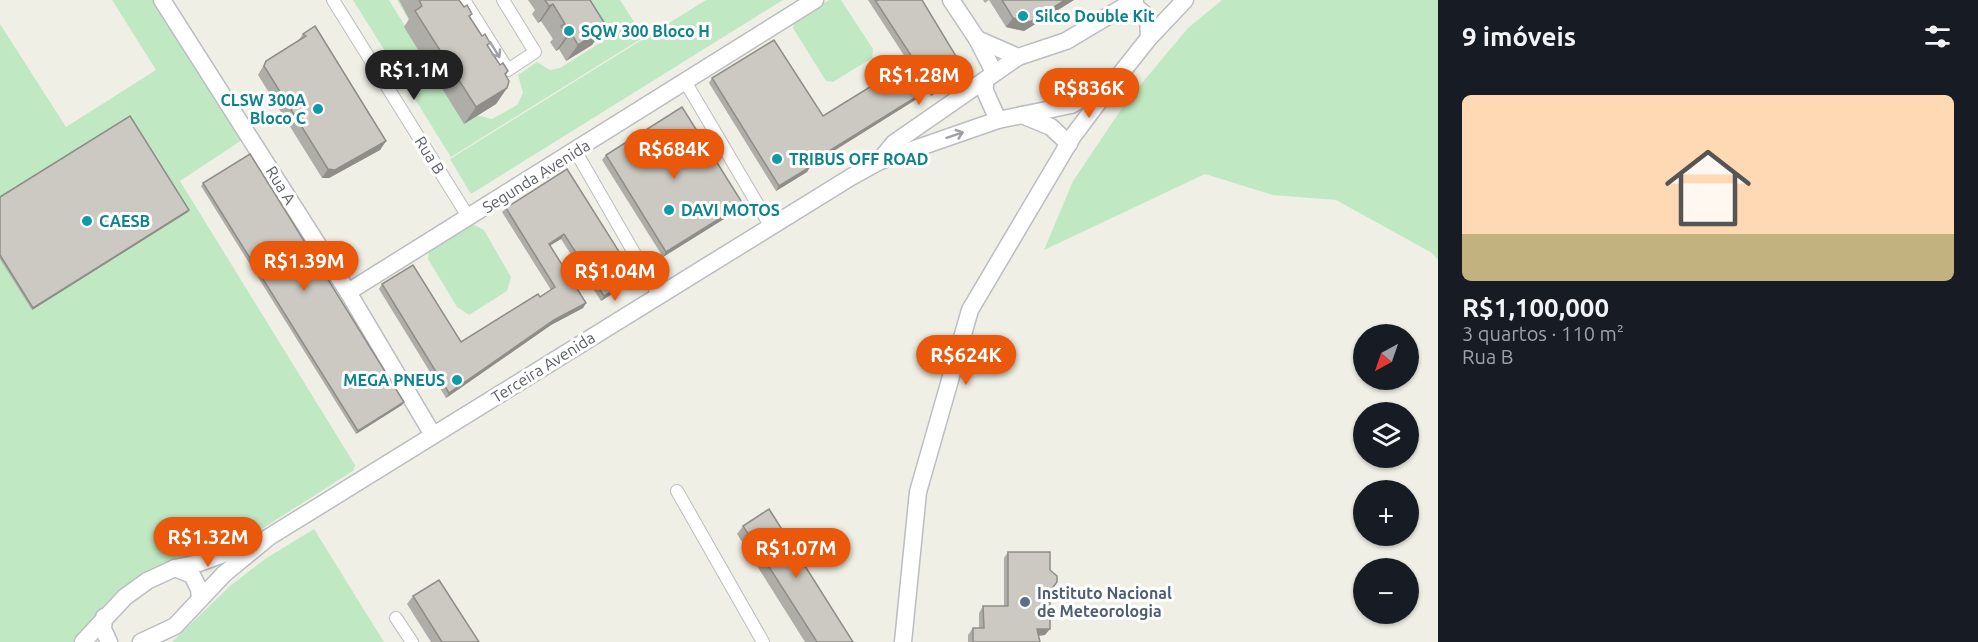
<!DOCTYPE html>
<html lang="pt">
<meta charset="utf-8">
<style>
:root{--surface:#171b24;--page:#20242c;--text:#f1f3f6;--muted:#9ea1a6;--accent:#ea580c}
body{margin:0;font-family:Ubuntu,sans-serif;background:var(--page);color:var(--text);height:100vh;display:flex;flex-direction:column;font-size:22px;white-space:nowrap}
*{box-sizing:border-box;margin:0}
p{font-size:20px;color:var(--muted)}
.icon{flex:none;width:33px;height:33px;fill:none;stroke:currentColor;stroke-width:2;stroke-linecap:round;stroke-linejoin:round}
.map{position:relative;flex:1;overflow:hidden}
.details{display:flex;flex-direction:column;background:var(--surface);width:540px}
.details>*{flex:none}
.needle{width:39px;rotate:220deg}
.buttons{position:absolute;left:1353px;top:324px;display:grid;gap:12px}
.buttons a{display:grid;place-items:center;width:66px;height:66px;border-radius:50%;background:var(--surface);box-shadow:0 2px 4px #0004;font-size:30px}
.price{position:absolute;translate:-50% -51px;padding:0 14px;border-radius:21px;background:var(--accent);color:#fff;font-size:20px;line-height:39px;filter:drop-shadow(0 2px 3px #0008)}
.price::after{content:'';position:absolute;left:50%;top:36px;width:18px;height:14px;margin-left:-9px;background:inherit;clip-path:polygon(0 0,100% 0,50% 100%)}
.price.active{background:#222;color:#fff}
ul{padding:0;list-style:none}
li{display:grid;align-content:center;gap:12px;height:318px;padding:0 24px}
li span{display:grid;place-items:center;height:186px;border-radius:9px;color:#555}
li>.icon{margin-inline-start:auto}
span .icon{width:108px;height:108px;fill:#fffc;stroke-width:1}
li b{font-size:26px}
h2{display:flex;justify-content:space-between;align-items:center;height:72px;padding:0 24px;font-size:26px}
main{display:flex;flex:1;min-height:0}
.map>svg:first-child{display:block}
</style>
<main>
<div class="map">
<svg width="1438" height="642" viewBox="0 0 1438 642">
<rect width="100%" height="100%" fill="#f0efe5"/>
<!-- green -->
<g fill="#c0e9c3">
<path d="M112,0H154L242,140L180,181L355,465L353,471L238,544L154,573L75,642H0V24L66,127L156,70Z"/>
<path d="M353,0H389L405,26L410,22L397,0H405L476,115L492,119L517,105L523,93L518,75L537,62L550,70L560,68L603,41L602,31L583,0H620L644,37L451,157Z"/>
<path d="M706,0H783L471,194L450,159Z"/>
<path d="M829,0H841L873,49L872,58L833,82L826,81L793,28L795,21Z"/>
<path d="M1222,0H1438V260L1432,253L1336,200L1273,195L1205,174L1044,250L1073,181L1126,102L1188,28Z"/>
<path d="M471,223L484,230L511,277L507,291L469,315L457,307L428,259L429,250Z"/>
<path d="M314,529L384,642H172L231,585L265,559Z"/>
</g>
<g fill="none" stroke-linecap="round" stroke-linejoin="round">
<defs>
<g id="minor">
<path d="M333,0L469,218"/>
<path d="M464,0L508,70L535,52L503,0"/>
<path d="M686,83L771,227"/>
<path d="M576,152L659,296"/>
<path d="M677,491L763,642"/>
<path d="M396,618L412,642"/>
</g>
<g id="tertiary">
<path d="M162,0L348,292L433,435"/>
<path d="M951,0L977,39L994,72"/>
<path d="M1131,3L1148,17L1149,38"/>
<path d="M977,39L1018,57"/>
<path d="M985,81V91L998,120"/>
<path d="M1022,115L1051,127L1069,144"/>
<path d="M880,160L894,143L1018,57L1066,41L1135,0"/>
<path d="M348,292L815,0"/>
<path d="M175,568L192,575L199,589L200,598"/>
<path d="M104,617L103,629L109,642"/>
<path d="M83,642L125,597L147,581L175,568L199,563L254,543"/>
<path d="M141,642L175,626L224,574L269,537L851,177L880,161L998,120L1071,105L1114,82L1149,38L1185,0"/>
<path d="M903,642L918,492L970,310L1073,136L1109,88"/>
</g>
</defs>
<!-- minor casing -->
<use href="#minor" stroke="#babdc2" stroke-width="14"/>
<!-- tertiary casing -->
<use href="#tertiary" stroke="#babdc2" stroke-width="19"/>
<!-- minor -->
<use href="#minor" stroke="#fff" stroke-width="12"/>
<!-- tertiary -->
<use href="#tertiary" stroke="#fff" stroke-width="16"/>
</g>
<!-- wall -->
<g fill="#afada7">
<path d="M399,0H459L464,7L472,14L470,17L500,65L508,71L506,75L507,88L496,104L464,124L404,27L409,19Z"/>
<path d="M528,0H590L605,24L602,27L603,29L592,45L566,61L559,49L556,51L550,42L553,39L541,21L538,23L532,14L535,10Z"/>
<path d="M868,0H922L962,76L931,96L928,92L809,166L807,172L776,191L709,83L712,78L823,116L909,63Z"/>
<path d="M983,0H1074L1024,31L1006,27L989,0L985,3Z"/>
<path d="M303,34L386,141L380,150L329,178H322L258,75L266,61L298,41Z"/>
<path d="M606,155L743,204L740,209L663,257L602,160Z"/>
<path d="M567,169L635,277L631,282L601,301L561,239L550,245L586,303L583,308L551,325L446,398L379,289L382,284L461,342L551,290L502,212L506,208Z"/>
<path d="M203,183L402,405L356,434L201,186Z"/>
<path d="M0,197L188,212L32,310L0,259Z"/>
<path d="M743,526L853,642H805L737,534Z"/>
<path d="M1008,552L1050,592L1045,635L1038,636L1040,642H968V635L973,628H979V613L983,606H1004V558Z"/>
<path d="M413,596L479,642H431L407,604Z"/>
</g>
<!-- shaded-wall -->
<g fill="#8e8d88">
<path d="M1065,0H1074L1024,31L1006,27L1013,18Z"/>
<path d="M553,4L541,21L538,23L549,6Z"/>
<path d="M605,24L600,31L603,29L592,45L566,61L578,45Z"/>
<path d="M571,33L559,49L556,51L567,35Z"/>
<path d="M965,71L962,76L931,96L934,91Z"/>
<path d="M932,87L928,92L805,169L808,164Z"/>
<path d="M507,88L496,104L464,124L476,107Z"/>
<path d="M386,141L380,150L329,178H322L328,169Z"/>
<path d="M810,167L807,172L776,191L779,186Z"/>
<path d="M743,204L740,209L663,257L666,252Z"/>
<path d="M189,210L188,212L32,310L33,308Z"/>
<path d="M564,234L561,239L546,248L549,244Z"/>
<path d="M635,277L631,282L601,301L604,296Z"/>
<path d="M586,303L583,308L551,325L446,398L449,393L554,320Z"/>
<path d="M404,402L402,405L356,434L358,431Z"/>
<path d="M1037,629H1050L1045,635L1032,636Z"/>
</g>
<!-- building -->
<g fill="#cbc9c2" stroke="#8e8d88" stroke-width="1.5">
<path d="M419,0H459L464,7L467,5L472,14L469,16L482,36L485,34L490,43L487,45L500,65L503,63L508,71L505,74L509,81L507,88L476,107L415,11L422,6Z"/>
<path d="M545,0H590L605,24L601,26L603,29L578,45L571,33L567,35L561,26L565,24L553,4L549,6Z"/>
<path d="M875,0H922L965,71L934,91L932,87L808,164L810,167L779,186L712,78L774,40L823,116L914,60Z"/>
<path d="M1002,0H1065L1030,22L1013,18Z"/>
<path d="M315,26L386,141L335,170L328,169L264,66L266,61L306,36L303,34Z"/>
<path d="M682,107L743,204L666,252L606,155Z"/>
<path d="M130,116L189,210L33,308L0,255V197Z"/>
<path d="M250,154L404,402L358,431L203,183Z"/>
<path d="M567,169L635,277L604,296L564,234L549,244L586,303L554,320L449,393L382,284L413,265L461,342L538,294L540,297L555,287L506,208Z"/>
<path d="M769,509L853,642H817L743,526Z"/>
<path d="M1008,552H1050V570L1057,576V582L1050,591V629H1037L1040,642H973V628H984L983,606H1008Z"/>
<path d="M439,580L479,642H442L413,596Z"/>
</g>
<!-- one-way arrows -->
<defs><path id="oneway-shaft" d="M-6 0H5M1.5-3L5.5 0L1.5 3" fill="none" stroke-width="1.6" stroke-linecap="round" stroke-linejoin="round" transform="scale(1.5)"/></defs>
<g stroke="#9ea0a4">
<use href="#oneway-shaft" transform="translate(495 50) rotate(58)"/>
<use href="#oneway-shaft" transform="translate(955 135) rotate(-19)"/>
</g>
<!-- markers -->
<g fill="#0f9aa8" stroke="#fff" stroke-width="2">
<circle cx="1023" cy="16" r="6"/>
<circle cx="569" cy="31" r="6"/>
<circle cx="318" cy="109" r="6"/>
<circle cx="777" cy="159" r="6"/>
<circle cx="669" cy="210" r="6"/>
<circle cx="87" cy="221" r="6"/>
<circle cx="457" cy="380" r="6"/>
</g>
<circle fill="#5c6f8a" stroke="#fff" stroke-width="2" cx="1025" cy="602" r="6"/>
<g text-anchor="middle" dominant-baseline="central" stroke-width="6" stroke-linejoin="round" paint-order="stroke">
<!-- culture labels -->
<g font-size="16" font-weight="bold" fill="#0d838f" stroke="#fff" text-anchor="start">
<text x="1035" y="16">Silco Double Kit</text>
<text x="581" y="31">SQW 300 Bloco H</text>
<text x="306" y="100" text-anchor="end">CLSW 300A<tspan x="306" dy="18">Bloco C</tspan></text>
<text x="789" y="159">TRIBUS OFF ROAD</text>
<text x="681" y="210">DAVI MOTOS</text>
<text x="99" y="221">CAESB</text>
<text x="445" y="380" text-anchor="end">MEGA PNEUS</text>
</g>
<!-- street labels -->
<g font-size="16" fill="#5d6167" stroke="#fff">
<text transform="translate(430 155) rotate(58)">Rua B</text>
<text transform="translate(536 176) rotate(-32)">Segunda Avenida</text>
<text transform="translate(281 185) rotate(58)">Rua A</text>
<text transform="translate(543 367) rotate(-32)">Terceira Avenida</text>
</g>
<!-- service labels -->
<g font-size="16" font-weight="bold" fill="#4e5e75" stroke="#fff" text-anchor="start">
<text x="1037" y="593">Instituto Nacional<tspan x="1037" dy="18">de Meteorologia</tspan></text>
</g>
</g>
</svg>
<div class="buttons">
<a><svg class="needle" viewBox="-14 -14 28 28"><path d="M0-13l5 13h-10z" fill="#e53935"/><path d="M0 13l5-13h-10z" fill="#9ea1a6"/></svg></a>
<a><svg class="icon" aria-label="layers" viewBox="0 0 24 24"><path d="M12 4l9 5-9 5-9-5zM3 14l9 5 9-5"/></svg></a>
<a>+</a>
<a>−</a>
</div>
<b class="price active" style="left:414px;top:101px">R$1.1M</b>
<b class="price" style="left:919px;top:106px">R$1.28M</b>
<b class="price" style="left:1089px;top:119px">R$836K</b>
<b class="price" style="left:674px;top:180px">R$684K</b>
<b class="price" style="left:304px;top:292px">R$1.39M</b>
<b class="price" style="left:615px;top:302px">R$1.04M</b>
<b class="price" style="left:966px;top:386px">R$624K</b>
<b class="price" style="left:208px;top:568px">R$1.32M</b>
<b class="price" style="left:796px;top:579px">R$1.07M</b>
</div>
<section class="details">
<h2>9 imóveis<svg class="icon" aria-label="filters" viewBox="0 0 24 24"><path d="M4 7h16M4 17h16"/><circle cx="9" cy="7" r="2"/><circle cx="15" cy="17" r="2"/></svg></h2>
<ul>
<li><span style="background:linear-gradient(#ffd9b3 75%,#c2b280 0)"><svg class="icon" aria-label="home" viewBox="0 0 24 24"><path d="M3 11l9-7 9 7M6 9v11h12V9"/></svg></span><div><b>R$1,100,000</b><p>3 quartos · 110 m²</p><p>Rua B</p></div></li>
</ul>
</section>
</main>
